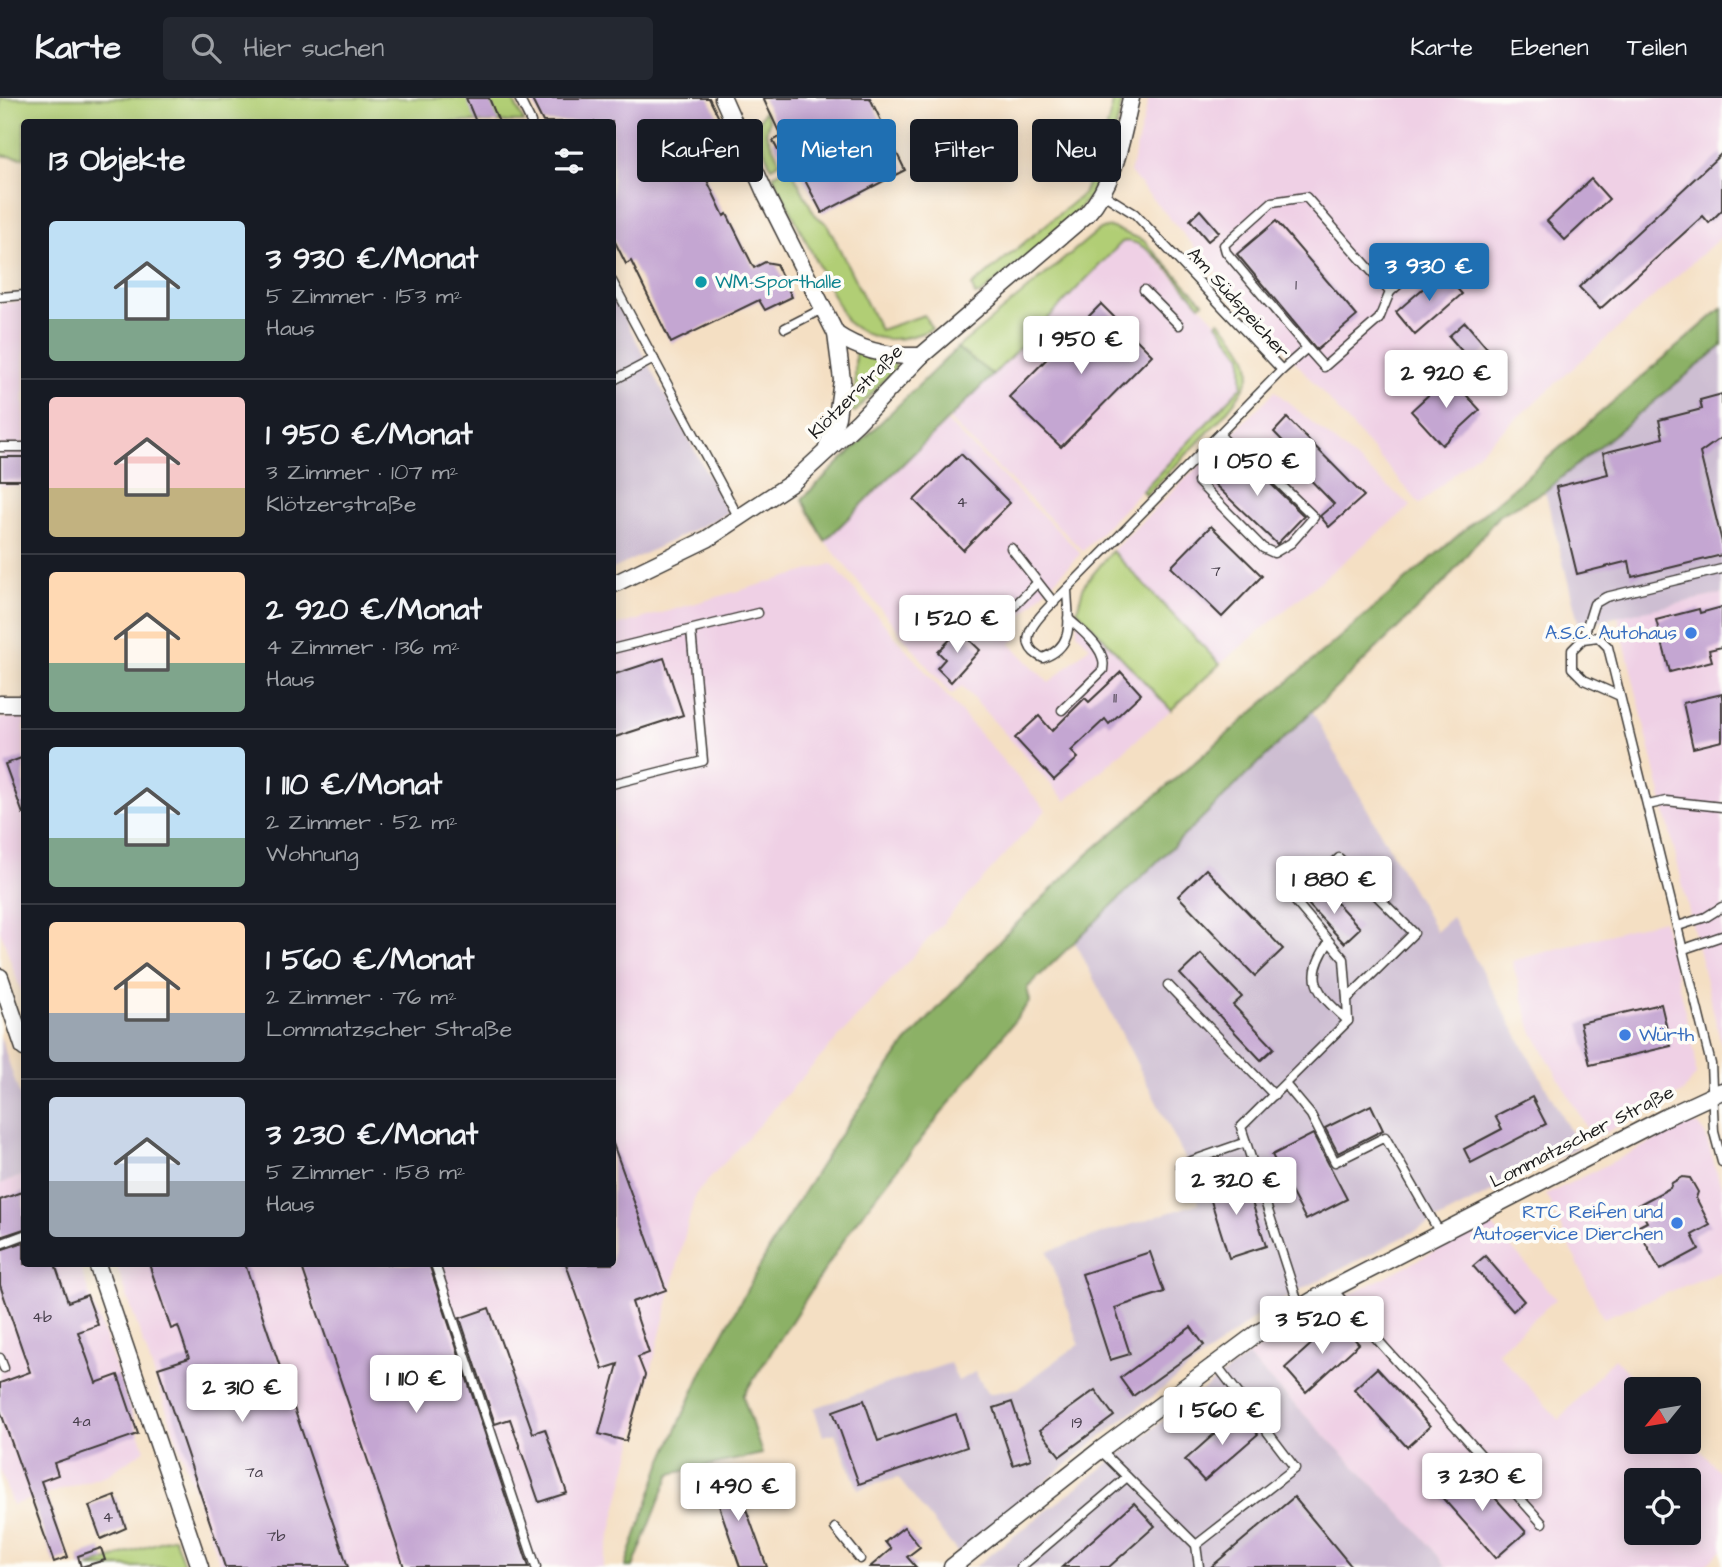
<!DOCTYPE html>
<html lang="de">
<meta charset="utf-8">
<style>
:root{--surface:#171b24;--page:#242831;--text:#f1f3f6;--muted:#9ea1a6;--line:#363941;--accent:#1f6fb2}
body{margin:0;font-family:"Architects Daughter",sans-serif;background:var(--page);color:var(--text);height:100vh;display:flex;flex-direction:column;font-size:26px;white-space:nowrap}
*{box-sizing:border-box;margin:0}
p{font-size:23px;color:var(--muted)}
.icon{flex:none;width:38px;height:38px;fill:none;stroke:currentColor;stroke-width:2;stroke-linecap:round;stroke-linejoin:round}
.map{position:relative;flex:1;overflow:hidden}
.details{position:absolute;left:21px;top:21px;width:595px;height:1148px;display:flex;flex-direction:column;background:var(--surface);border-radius:7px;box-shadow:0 4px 18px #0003}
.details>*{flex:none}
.guide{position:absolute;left:637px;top:21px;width:665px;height:63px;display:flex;gap:14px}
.needle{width:46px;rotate:240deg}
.controls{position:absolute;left:1624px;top:1279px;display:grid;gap:14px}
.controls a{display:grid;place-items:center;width:77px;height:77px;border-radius:7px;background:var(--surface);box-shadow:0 4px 18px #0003;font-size:35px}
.price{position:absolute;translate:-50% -60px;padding:0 16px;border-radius:7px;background:#fff;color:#222;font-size:23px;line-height:46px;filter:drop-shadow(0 2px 4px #0008)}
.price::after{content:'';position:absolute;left:50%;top:42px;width:21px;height:16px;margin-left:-10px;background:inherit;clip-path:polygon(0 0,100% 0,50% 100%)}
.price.selected{background:var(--accent);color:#fff}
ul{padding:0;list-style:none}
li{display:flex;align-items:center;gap:21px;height:175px;padding:0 28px}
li+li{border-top:2px solid var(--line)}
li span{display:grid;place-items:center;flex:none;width:196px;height:140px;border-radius:7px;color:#555}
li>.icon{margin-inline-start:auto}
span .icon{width:84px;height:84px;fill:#fffc;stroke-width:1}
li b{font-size:30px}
h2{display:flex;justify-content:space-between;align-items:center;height:84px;padding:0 28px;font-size:30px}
.chip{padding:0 24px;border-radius:7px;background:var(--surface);box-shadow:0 4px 18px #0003;font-size:24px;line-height:63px}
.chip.selected{background:var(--accent);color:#fff}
header{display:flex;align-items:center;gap:42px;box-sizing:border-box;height:98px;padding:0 35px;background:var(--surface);border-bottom:2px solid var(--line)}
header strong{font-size:33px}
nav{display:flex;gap:38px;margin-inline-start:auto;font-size:24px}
.search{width:490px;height:63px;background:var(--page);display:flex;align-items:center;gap:18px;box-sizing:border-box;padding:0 24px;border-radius:7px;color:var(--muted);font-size:26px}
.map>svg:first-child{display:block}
</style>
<header>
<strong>Karte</strong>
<div class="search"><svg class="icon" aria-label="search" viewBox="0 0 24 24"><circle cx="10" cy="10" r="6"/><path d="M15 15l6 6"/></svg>Hier suchen</div>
<nav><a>Karte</a><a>Ebenen</a><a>Teilen</a></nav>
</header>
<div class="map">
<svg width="1722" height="1469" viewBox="0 0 1722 1469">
<rect width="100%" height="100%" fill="#fdfcf7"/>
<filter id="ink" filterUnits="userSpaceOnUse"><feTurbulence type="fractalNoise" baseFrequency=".0143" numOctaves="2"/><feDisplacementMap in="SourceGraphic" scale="14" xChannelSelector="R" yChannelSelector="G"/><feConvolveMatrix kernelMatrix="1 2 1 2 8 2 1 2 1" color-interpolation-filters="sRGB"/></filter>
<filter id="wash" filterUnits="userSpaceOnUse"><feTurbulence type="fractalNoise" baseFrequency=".00686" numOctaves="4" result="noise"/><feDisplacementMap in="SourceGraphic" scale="28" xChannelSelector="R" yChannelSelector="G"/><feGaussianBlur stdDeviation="1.57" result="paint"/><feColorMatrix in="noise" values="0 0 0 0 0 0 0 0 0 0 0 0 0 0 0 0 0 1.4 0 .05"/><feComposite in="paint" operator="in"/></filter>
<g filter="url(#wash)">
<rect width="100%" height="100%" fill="#f4dfc3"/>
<!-- built -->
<g fill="#efd0e5" fill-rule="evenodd">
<path d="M1149,0H1722V138L1420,406L1130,75Z"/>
<path d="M1128,142L1149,153L1234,243L1242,258L1244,282L1238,293L1083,453L949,322L1122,144Z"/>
<path d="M24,203V388H0V205Z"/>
<path d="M1275,293L1411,408L1220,566L1112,453Z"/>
<path d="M947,324L1081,455L1019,520L1017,540L1010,546L1049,585L1090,548L1077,535V512L1171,612L1066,703L962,588L951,597L825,443Z"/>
<path d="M832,466L1046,712L695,1097L602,1469H221L116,1166H612L613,529Z"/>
<path d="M1722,496V950L1618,518Z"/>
<path d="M24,619V902L0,832V620Z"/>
<path d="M1663,822L1695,956L1696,977L1682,995L1593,1041L1532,933L1512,863Z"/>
<path d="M1690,1025L1698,1027L1705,1036L1722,1091V1173L1603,1220L1546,1097Z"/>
<path d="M24,1077V1166H79L145,1352L107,1377L12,1407L0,1371V1086Z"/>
<path d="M1490,1125L1556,1201L1497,1254L1559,1322L1614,1260L1643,1291L1636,1292V1344H1689V1340L1722,1376V1452L1704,1469H1447L1417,1432L1247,1258L1308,1218ZM1636,1382H1689V1435H1636Z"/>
</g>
<!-- industrial -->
<g fill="#cdbed2">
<path d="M612,197L728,415L613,471H612Z"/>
<path d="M1722,248V496L1579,527L1545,393Z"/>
<path d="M1312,613L1436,833L1452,819L1579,1049L1302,1191L1258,1217L1104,1336L958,1455L898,1380L858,1391L835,1335L823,1338L814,1310L950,1265L958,1283L975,1274L988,1296L1019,1290L1079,1246L1048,1153L1199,1105L1187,1064L1074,842Z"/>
<path d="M0,938L24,1010V1077L0,1086Z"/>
<path d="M1247,1258L1417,1432L1447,1469H974Z"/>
</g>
<!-- green -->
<g fill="#b1ce75" stroke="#667548" stroke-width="2">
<path d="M0,0H512L524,24H24V60L0,57Z"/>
<path d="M1114,0H1123C1115,32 1110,69 1091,96C1066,131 1013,168 980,197H975L972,188L1083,96L1101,54Z"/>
<path d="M764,13L769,22L766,35L780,64L771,69L755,30Z"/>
<path d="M790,69L815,117L827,126L880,232L924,217L932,231C901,245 873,246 846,223L773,77Z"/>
<path d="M1110,129L1143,142L1203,204L1200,207C1184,190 1145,136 1122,144L993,277L957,250L1099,132Z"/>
<path d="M1219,223C1233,237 1249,252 1250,273C1250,300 1167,374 1146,397L1142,393L1242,288V258L1217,225Z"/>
<path d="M855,254L872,261L893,263L896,269L855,314L851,312L855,287Z"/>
<path d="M1112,453L1220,566L1171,612L1077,512L1084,487Z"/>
<path d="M174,1439L185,1469H88Z"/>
</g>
<!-- forest -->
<g fill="#8cb166" stroke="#546641" stroke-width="2">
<path d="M1722,210V248L1545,393L1499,417L1444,485L1027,890L1030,903L855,1125L743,1298L762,1356L670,1376L633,1469H625L662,1364L704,1270L782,1128L838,1040L906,945L1007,835L1087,757Z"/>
<path d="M957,250L993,277L825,443L802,401Z"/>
</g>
<g id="blocks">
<!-- building -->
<g fill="#c4a6d2">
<path d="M466,0H489L499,24H476Z"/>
<path d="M531,0H709L728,38L694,55L724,118L727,116L754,170L765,164L776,166L792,199L765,212L759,202L671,245L631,163L626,166L612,138V24H543Z"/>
<path d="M763,0H870L905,72L822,115L797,67L794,69L789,61L784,64L773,43L781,38Z"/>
<path d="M1722,55V112L1709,125L1703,118L1600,211L1579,189Z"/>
<path d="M1591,81L1609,101L1565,142L1547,123Z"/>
<path d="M1200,112L1219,134L1208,143L1190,122Z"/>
<path d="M1276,123L1357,218L1317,252L1237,156Z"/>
<path d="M1442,174L1462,196L1415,237L1396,214Z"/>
<path d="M1101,206L1152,257L1061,349L1009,299Z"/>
<path d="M1465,224L1488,251L1472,265L1449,238Z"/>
<path d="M1449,278L1480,312L1442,347L1411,313Z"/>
<path d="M1722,296V339L1700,355L1722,444V457L1632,479L1629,463L1577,476L1556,389L1608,376L1603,355L1663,340L1659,322L1702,311L1700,302Z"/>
<path d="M1287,320L1364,398L1329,429L1320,418L1334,406L1294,365L1299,360L1274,334Z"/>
<path d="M961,356L1010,405L963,452L914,402Z"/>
<path d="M1234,356H1240L1304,418L1277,446L1209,381Z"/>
<rect x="0" y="359" width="24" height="23"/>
<path d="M1211,428L1262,478L1222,519L1171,469Z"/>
<path d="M1722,509V549L1709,552L1712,563L1670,574L1656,522L1699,511L1700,515Z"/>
<path d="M959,532L980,552L951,584L937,570L945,561L938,554Z"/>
<path d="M664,560L683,617L612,640V577Z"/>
<path d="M1121,574L1141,596L1109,626L1105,621L1071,653L1078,660L1054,682L1015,640L1039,618L1052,633L1085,600L1089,604Z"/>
<path d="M1722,596V643L1693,650L1683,605Z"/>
<path d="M24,659V716H23L5,666Z"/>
<path d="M1206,771L1283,851L1255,878L1178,798Z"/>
<path d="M1324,791L1360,830L1344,845L1308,806Z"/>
<path d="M1201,856L1242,899L1233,907L1274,950L1261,962L1180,876Z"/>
<path d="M1661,906L1671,948L1590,967L1580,925Z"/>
<path d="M1532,999L1546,1026L1471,1065L1464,1051L1502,1031L1495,1018Z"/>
<path d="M1371,1007L1383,1032L1338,1055L1325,1030Z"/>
<path d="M1313,1036L1347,1101L1306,1122L1272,1057Z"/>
<path d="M612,1043L666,1192L632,1204L649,1255L638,1259L645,1277L626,1343L599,1336L618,1266L603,1271L566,1166H612Z"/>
<path d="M1244,1079L1266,1148L1229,1160L1207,1090Z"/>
<path d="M1682,1079L1690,1080L1698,1094L1696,1100L1710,1127L1692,1137L1699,1151L1660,1172L1637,1129L1647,1124L1638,1107L1670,1090L1672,1085Z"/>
<path d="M24,1093V1131L0,1139V1102Z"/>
<path d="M24,1144V1166H55L68,1204L87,1197L98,1227L78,1234L96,1285L118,1277L138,1336L54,1365L58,1377L41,1383L68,1459L54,1464L0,1312V1285L30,1274L0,1187V1152Z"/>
<path d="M1150,1154L1164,1194L1115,1210L1130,1256L1110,1262L1082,1176Z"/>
<path d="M1485,1158L1524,1203L1513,1213L1473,1168Z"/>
<path d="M149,1166H245L348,1469H225L158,1270L189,1260L178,1228L171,1231Z"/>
<path d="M301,1166H429L529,1469H404Z"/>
<path d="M489,1210L533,1335L545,1331L567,1395L539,1404L510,1321L495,1326L460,1220Z"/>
<path d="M1338,1222L1359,1246L1306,1294L1285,1270Z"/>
<path d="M1191,1229L1204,1247L1133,1298L1120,1280Z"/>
<path d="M1377,1270L1430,1328L1407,1349L1354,1291Z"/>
<path d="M1095,1292L1114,1318L1060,1358L1040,1332Z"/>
<path d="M864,1302L878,1343L956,1316L967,1349L859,1386L833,1313Z"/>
<path d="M1012,1304L1031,1361L1013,1367L994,1310Z"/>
<path d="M1239,1314L1258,1336L1204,1383L1185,1362Z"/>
<path d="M1468,1370L1526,1434L1496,1460L1439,1396Z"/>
<path d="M733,1375L767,1469H740L711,1384Z"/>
<path d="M115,1398L126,1430L101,1441L89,1408Z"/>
<path d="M1294,1399L1352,1469H1211Z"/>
<path d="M1134,1405L1155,1428L1109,1469H1062Z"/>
<path d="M904,1429L920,1449L907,1459L916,1469H870L891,1451L885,1444Z"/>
<path d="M101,1450L105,1462L81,1469L78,1458Z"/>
</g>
</g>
</g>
<g filter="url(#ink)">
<use href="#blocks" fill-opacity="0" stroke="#3c3935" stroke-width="2"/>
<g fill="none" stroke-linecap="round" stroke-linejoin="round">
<defs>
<g id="lane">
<path d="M519,0L531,24"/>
<path d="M612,183L740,422"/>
<path d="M1144,192L1179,227"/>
<path d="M1390,194L1430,159"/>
<path d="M0,199L24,197"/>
<path d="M785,230L822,211"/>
<path d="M1282,272L1307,250L1226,154L1224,147L1272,104L1306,99L1390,194L1379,221L1324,269L1307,250"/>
<path d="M612,283L654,261"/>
<path d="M1220,337L1231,349L1198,384L1263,450L1274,455L1291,445L1314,419L1243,350L1231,349"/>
<path d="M0,349H24"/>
<path d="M1011,450L1054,505"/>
<path d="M1067,491C1051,508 1005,542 1043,560C1076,548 1068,522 1067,491L1282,272L1135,116L1103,96"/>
<path d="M987,536L1037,485"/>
<path d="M1583,541L1594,506L1606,499L1722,471"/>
<path d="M612,551L758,515"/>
<path d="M1620,598L1584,582L1572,570V552L1583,541L1598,539L1608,549L1711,966L1714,1034L1722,1064"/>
<path d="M1062,612L1103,572C1108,551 1081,533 1068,520"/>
<path d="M612,686L703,663L691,532"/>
<path d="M1648,707L1666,703L1722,709"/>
<path d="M1678,828L1706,819L1722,809"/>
<path d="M1329,844C1303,883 1317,894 1348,923"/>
<path d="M1684,851L1722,838"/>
<path d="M1168,887L1274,997"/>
<path d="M1285,986L1311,1017L1335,1064L1385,1039L1440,1135"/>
<path d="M1180,1067L1246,1044"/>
<path d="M0,1146L24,1137"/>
<path d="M435,1166L536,1469"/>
<path d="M1332,1191L1542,1425"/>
<path d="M1299,1208L1241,1029L1348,923L1347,901L1414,835L1339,760L1295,803L1344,861L1347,901"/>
<path d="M0,1260L4,1270"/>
<path d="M1100,1352L1196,1447L1295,1370L1215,1265"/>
<path d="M835,1430L860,1461"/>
<path d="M1196,1447L1199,1469"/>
<path d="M1021,1469L1127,1379"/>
</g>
<g id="street">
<path d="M723,0L766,97L836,236L842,282L837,319L827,350"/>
<path d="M836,236C861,253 892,259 921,258"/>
<path d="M612,487L707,441L793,384L858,324L921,258L1087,116C1116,83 1121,42 1131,0"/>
<path d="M0,606H24"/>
<path d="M0,879L24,950"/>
<path d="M97,1166L200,1469"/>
<path d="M952,1469L1100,1352L1256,1236L1332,1191L1666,1019L1722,993"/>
</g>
</defs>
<!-- lane casing -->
<use href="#lane" stroke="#3c3935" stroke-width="11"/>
<!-- street casing -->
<use href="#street" stroke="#3c3935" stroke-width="19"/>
<!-- lane -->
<use href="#lane" stroke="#fff" stroke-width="8"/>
<!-- street -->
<use href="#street" stroke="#fff" stroke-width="16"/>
</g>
</g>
<!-- markers -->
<circle fill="#0f9aa8" stroke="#fdfcf7" stroke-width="2.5" cx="701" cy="184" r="7"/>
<g fill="#3f7fe0" stroke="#fdfcf7" stroke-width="2.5">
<circle cx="1691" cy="535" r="7"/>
<circle cx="1625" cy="937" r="7"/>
<circle cx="1677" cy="1125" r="7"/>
</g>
<g text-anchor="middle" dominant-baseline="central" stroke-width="7" stroke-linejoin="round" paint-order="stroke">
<!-- number labels -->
<g font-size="16" fill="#463e4a">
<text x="1296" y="187">1</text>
<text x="962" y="404">4</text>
<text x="1216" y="473">7</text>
<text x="1115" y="600">11</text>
<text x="42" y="1219">4b</text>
<text x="81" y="1323">4a</text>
<text x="1077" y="1325">19</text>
<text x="254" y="1374">7a</text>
<text x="108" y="1419">4</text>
<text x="276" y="1438">7b</text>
</g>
<!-- culture labels -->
<g font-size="19" fill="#0d838f" stroke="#fdfcf7" text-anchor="start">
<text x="715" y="184">WM-Sporthalle</text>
</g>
<!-- street labels -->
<g font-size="19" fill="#1c1c1c" stroke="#fdfcf7">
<text transform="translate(1238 205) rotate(48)">Am Südspeicher</text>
<text transform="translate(856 294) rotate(-45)">Klötzerstraße</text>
<text transform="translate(1582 1039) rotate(-27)">Lommatzscher Straße</text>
</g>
<!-- shop labels -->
<g font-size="19" fill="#366cbe" stroke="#fdfcf7" text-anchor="end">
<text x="1677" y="535">A.S.C. Autohaus</text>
<text x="1639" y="937" text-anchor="start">Würth</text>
<text x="1663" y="1114">RTC Reifen und<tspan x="1663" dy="22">Autoservice Dierchen</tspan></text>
</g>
</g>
</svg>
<div class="controls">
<a><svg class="needle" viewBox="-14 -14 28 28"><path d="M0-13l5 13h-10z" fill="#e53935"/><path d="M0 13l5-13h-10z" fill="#9ea1a6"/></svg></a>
<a><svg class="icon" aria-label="locate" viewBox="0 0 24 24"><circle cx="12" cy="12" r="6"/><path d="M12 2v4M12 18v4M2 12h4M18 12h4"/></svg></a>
</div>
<b class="price selected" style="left:1429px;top:205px">3 930 €</b>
<b class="price" style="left:1081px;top:278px">1 950 €</b>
<b class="price" style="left:1446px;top:312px">2 920 €</b>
<b class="price" style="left:1257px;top:400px">1 050 €</b>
<b class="price" style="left:957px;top:557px">1 520 €</b>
<b class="price" style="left:1334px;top:818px">1 880 €</b>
<b class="price" style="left:1236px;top:1119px">2 320 €</b>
<b class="price" style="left:1322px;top:1258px">3 520 €</b>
<b class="price" style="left:416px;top:1317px">1 110 €</b>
<b class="price" style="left:242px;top:1326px">2 310 €</b>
<b class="price" style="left:1222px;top:1349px">1 560 €</b>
<b class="price" style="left:1482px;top:1415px">3 230 €</b>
<b class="price" style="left:738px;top:1425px">1 490 €</b>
<div class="guide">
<a class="chip">Kaufen</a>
<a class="chip selected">Mieten</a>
<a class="chip">Filter</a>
<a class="chip">Neu</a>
</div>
<section class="details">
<h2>13 Objekte<svg class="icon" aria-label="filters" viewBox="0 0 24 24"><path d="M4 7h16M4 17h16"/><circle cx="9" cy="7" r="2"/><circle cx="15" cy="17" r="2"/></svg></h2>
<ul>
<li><span style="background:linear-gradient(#bfe0f5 70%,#7fa58c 0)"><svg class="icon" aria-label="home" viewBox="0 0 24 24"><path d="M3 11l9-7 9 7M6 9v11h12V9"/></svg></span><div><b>3 930 €/Monat</b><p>5 Zimmer · 153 m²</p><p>Haus</p></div></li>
<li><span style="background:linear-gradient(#f6c9c9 65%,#c2b280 0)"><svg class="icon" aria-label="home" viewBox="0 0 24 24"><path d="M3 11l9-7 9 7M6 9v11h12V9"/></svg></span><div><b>1 950 €/Monat</b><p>3 Zimmer · 107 m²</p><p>Klötzerstraße</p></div></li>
<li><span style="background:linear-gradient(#ffd9b3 65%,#7fa58c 0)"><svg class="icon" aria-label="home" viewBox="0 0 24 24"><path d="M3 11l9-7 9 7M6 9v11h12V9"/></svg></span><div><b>2 920 €/Monat</b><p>4 Zimmer · 136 m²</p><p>Haus</p></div></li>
<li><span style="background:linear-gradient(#bfe0f5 65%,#7fa58c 0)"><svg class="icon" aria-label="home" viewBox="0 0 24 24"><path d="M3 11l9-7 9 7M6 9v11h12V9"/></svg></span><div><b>1 110 €/Monat</b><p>2 Zimmer · 52 m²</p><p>Wohnung</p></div></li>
<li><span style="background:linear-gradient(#ffd9b3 65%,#9aa5b1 0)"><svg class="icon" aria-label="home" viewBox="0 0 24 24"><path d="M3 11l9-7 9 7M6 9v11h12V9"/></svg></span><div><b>1 560 €/Monat</b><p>2 Zimmer · 76 m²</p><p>Lommatzscher Straße</p></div></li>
<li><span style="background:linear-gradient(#c9d6e8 60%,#9aa5b1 0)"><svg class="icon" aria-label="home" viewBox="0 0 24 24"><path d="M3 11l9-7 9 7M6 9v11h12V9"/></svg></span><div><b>3 230 €/Monat</b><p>5 Zimmer · 158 m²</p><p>Haus</p></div></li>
</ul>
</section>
</div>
